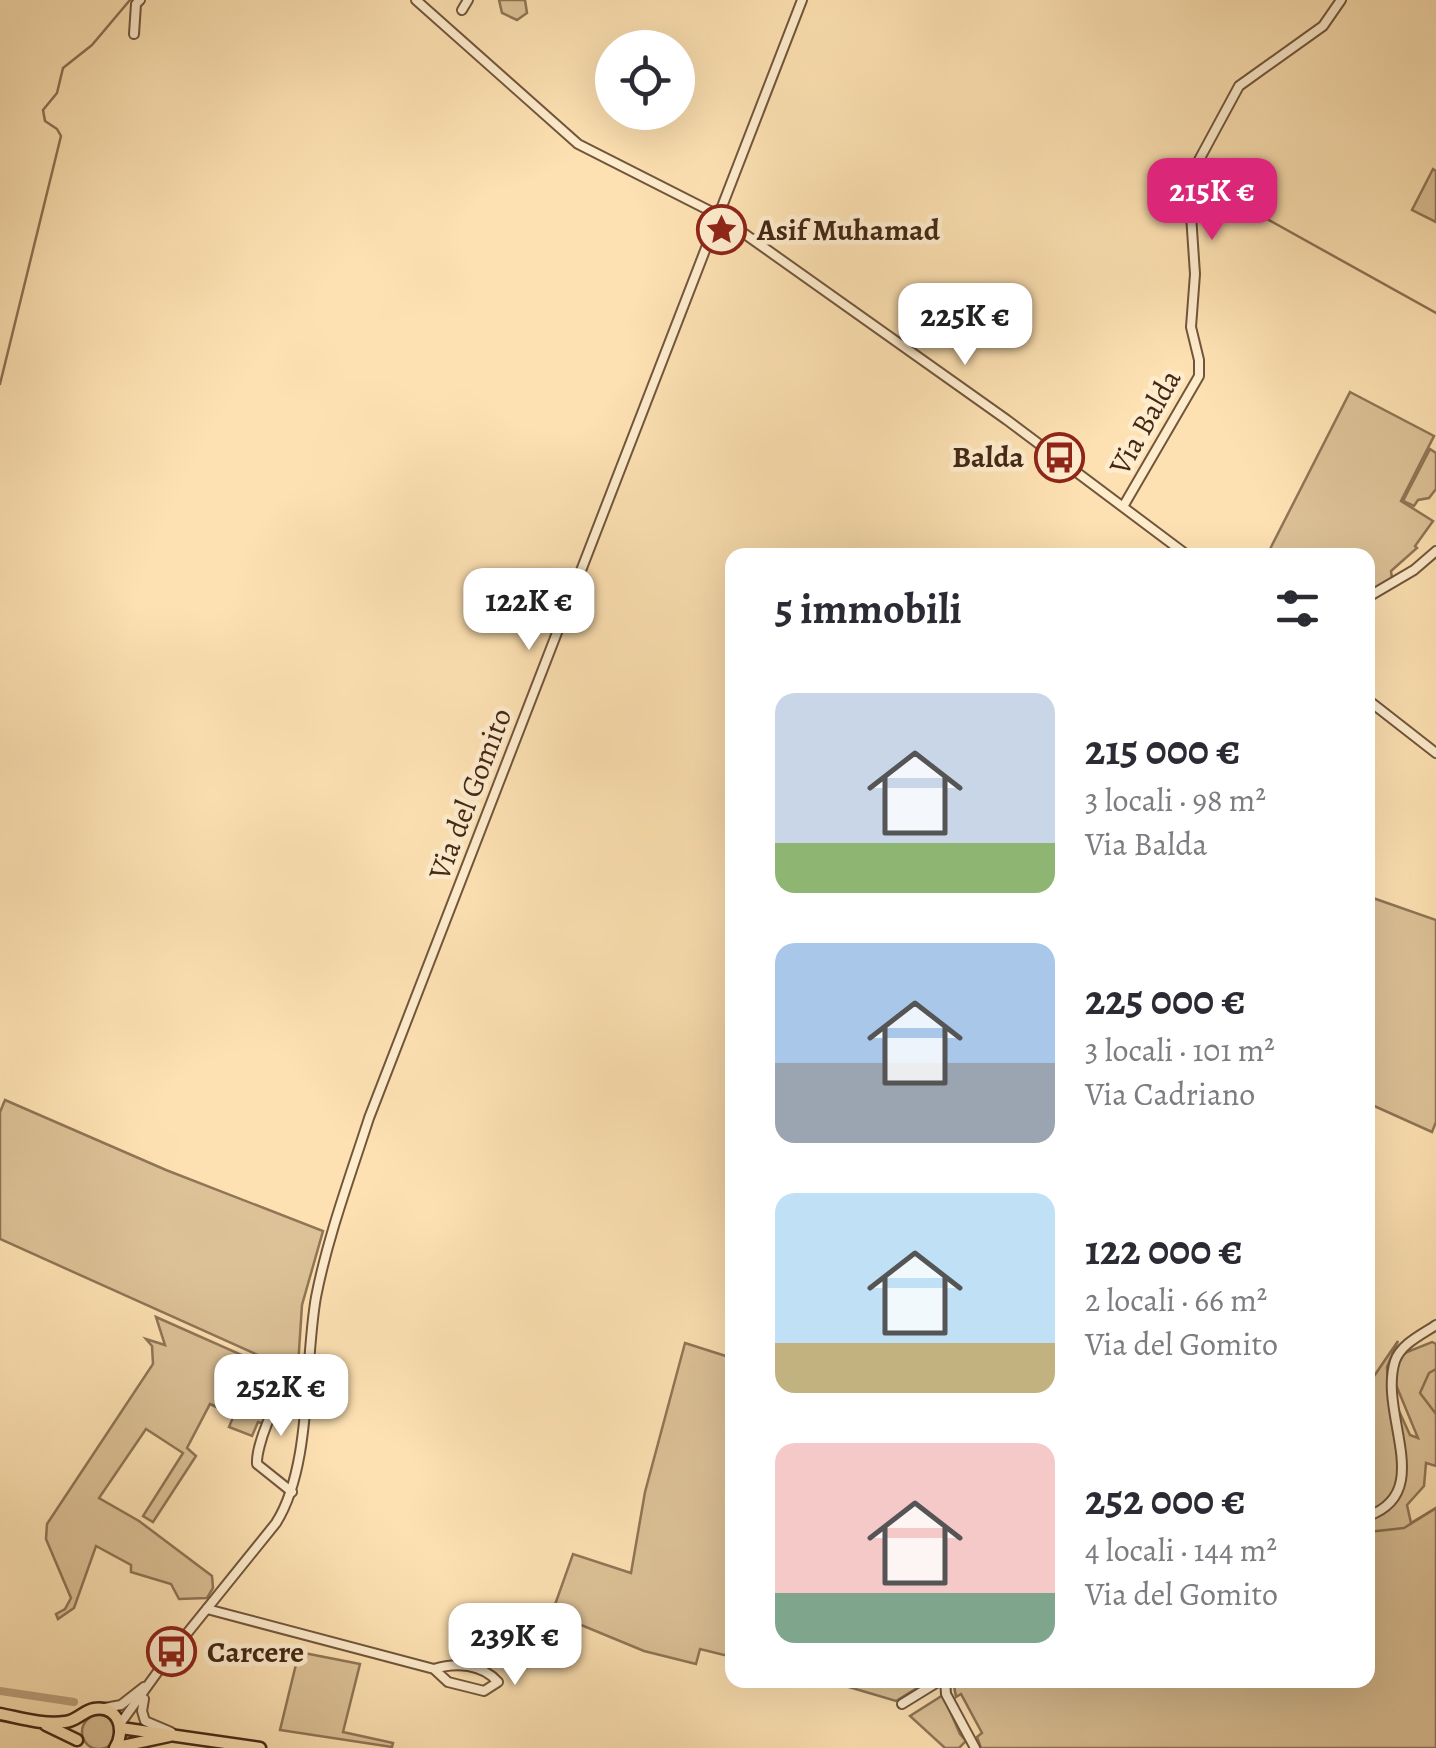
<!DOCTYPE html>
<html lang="it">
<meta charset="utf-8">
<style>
:root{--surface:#fff;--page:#f2f2f3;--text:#2b2b33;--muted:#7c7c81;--accent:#db2777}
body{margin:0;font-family:Alegreya,serif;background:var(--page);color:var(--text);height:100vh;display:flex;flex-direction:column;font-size:38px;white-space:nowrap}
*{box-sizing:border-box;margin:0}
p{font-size:32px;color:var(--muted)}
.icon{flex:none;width:55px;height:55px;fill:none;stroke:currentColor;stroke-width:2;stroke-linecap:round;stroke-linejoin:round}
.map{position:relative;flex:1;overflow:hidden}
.sheet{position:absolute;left:725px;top:548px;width:650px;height:1140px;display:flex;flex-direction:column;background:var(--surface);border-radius:20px;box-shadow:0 10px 40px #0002}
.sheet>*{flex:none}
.tools{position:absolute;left:595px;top:30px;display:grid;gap:20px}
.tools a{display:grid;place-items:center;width:100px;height:100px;border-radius:50%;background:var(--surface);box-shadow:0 10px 40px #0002;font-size:50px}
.price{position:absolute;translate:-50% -85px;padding:0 22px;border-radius:20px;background:#fff;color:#222;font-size:32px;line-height:65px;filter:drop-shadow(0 2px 5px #0008)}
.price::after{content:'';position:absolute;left:50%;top:60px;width:30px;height:22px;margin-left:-15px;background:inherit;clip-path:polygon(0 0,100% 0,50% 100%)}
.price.selected{background:var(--accent);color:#fff}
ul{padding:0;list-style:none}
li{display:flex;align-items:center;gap:30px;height:250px;padding:0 50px}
li span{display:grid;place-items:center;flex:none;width:280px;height:200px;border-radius:20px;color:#555}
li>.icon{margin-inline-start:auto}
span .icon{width:120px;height:120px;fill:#fffc;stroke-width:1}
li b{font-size:42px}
h2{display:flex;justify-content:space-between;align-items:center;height:120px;padding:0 50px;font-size:42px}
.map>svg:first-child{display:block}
</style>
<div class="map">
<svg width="1436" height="1748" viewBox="0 0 1436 1748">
<rect width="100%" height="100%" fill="#fde1b2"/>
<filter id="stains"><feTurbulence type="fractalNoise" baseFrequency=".002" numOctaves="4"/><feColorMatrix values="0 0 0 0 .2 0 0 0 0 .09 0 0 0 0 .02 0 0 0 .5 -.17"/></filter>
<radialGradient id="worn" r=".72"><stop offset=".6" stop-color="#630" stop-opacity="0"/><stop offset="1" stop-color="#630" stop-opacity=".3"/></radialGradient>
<!-- green -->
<g fill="#ddc297" stroke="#907556" stroke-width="2.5">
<path d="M499,0H525L527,13L517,20L502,13Z"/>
<path d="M1433,169L1436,171V222L1412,210Z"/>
<path d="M1350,392L1434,436L1401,501L1433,521L1415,546L1417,548L1391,571L1393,586L1368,602V555H1267Z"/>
<path d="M1430,449L1436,453V489L1429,498L1418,500L1414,506L1403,501Z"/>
<path d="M1373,898L1436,920V1122L1432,1132L1372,1105L1368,1114V915Z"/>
<path d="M5,1100L166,1170L323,1231L302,1305L298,1366L283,1359L280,1365L0,1239V1112Z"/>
<path d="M156,1317L280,1372L277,1379L282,1381L265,1424L258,1422L252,1436L229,1427L234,1415L210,1404L187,1448L196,1456L153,1522L143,1516L183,1453L146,1429L99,1498L139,1521L212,1576L213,1588L207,1598L179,1599L171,1584L131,1572V1565L96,1546L74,1608L58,1619L56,1614L65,1609L71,1598L46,1539L47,1524L153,1364L152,1346L146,1339L165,1345Z"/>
<path d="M1398,1341L1387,1367L1388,1387L1410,1435L1418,1438L1394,1380L1397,1356L1432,1342L1436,1344V1466L1426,1463L1424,1486L1407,1505L1411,1523L1436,1508V1748H981L977,1737L982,1733L961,1694L956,1697L953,1680H1368V1385Z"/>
<path d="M685,1343L732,1358V1657L700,1649L696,1664L644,1651L552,1613L573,1554L631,1573L645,1492Z"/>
<path d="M299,1652L360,1664L343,1732L393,1743L392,1747L280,1730Z"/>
<path d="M825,1680H930L896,1701Z"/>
<path d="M943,1695L960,1734L966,1741L959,1748H945L910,1716Z"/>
<circle cx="99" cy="1732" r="17"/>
</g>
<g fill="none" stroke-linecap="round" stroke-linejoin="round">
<!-- stream -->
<g stroke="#8d7153" stroke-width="2.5">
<path d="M1197,180L1436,313"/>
<path d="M0,384L61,136L57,129L45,121L43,110L57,93L63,68L92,45L130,0"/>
<path d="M1436,1369L1429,1373L1420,1393L1436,1414"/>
<path d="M1368,1532L1404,1528L1436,1508"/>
</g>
<!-- canal -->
<path stroke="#bea27d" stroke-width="8" d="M0,1691L74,1702"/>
<defs>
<g id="minor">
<path d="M416,0L578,144L718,215L1007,420L1187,555"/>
<path d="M462,10L468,0"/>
<path d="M134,34L136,4L140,0"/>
<path d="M1124,505L1199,376V360L1191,327L1195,274L1190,200L1199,160L1239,86L1323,26L1341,0"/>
<path d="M1368,597L1414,570L1436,551"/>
<path d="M1368,700L1436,753"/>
<path d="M292,1492L257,1464C256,1448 274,1397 289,1391C295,1388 299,1390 305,1391"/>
<path d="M1368,1516C1436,1492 1378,1414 1395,1361C1401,1344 1421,1335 1436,1325"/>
<path d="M207,1609L434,1669L448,1682L484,1691L498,1682C482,1664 456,1662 434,1669"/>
<path d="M945,1680L946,1694L975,1748"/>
<path d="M144,1699L142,1711L145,1721L171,1732"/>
<path d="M902,1704L941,1680"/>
<path d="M105,1708L121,1705L144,1687"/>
<path d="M120,1724L172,1652L276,1523C312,1466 304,1365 316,1297C328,1236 350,1177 369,1118L802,0"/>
</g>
<g id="major">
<path d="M0,1714C21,1718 43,1725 65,1722C77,1721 83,1711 94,1709C119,1705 126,1731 115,1748"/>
<path d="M46,1725L77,1740"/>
<path d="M121,1728L260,1748"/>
<path d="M118,1747L169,1736"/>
</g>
</defs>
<!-- minor casing -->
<use href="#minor" stroke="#72563c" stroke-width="12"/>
<!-- major casing -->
<use href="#major" stroke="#432815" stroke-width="15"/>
<!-- minor -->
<use href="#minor" stroke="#feeccd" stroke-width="8"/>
<!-- major -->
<use href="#major" stroke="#fde1b2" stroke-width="10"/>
</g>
<!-- icons -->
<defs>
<symbol id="sight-ring" viewBox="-11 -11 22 22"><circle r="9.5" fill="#feeccd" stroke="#8f2418" stroke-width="1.5"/><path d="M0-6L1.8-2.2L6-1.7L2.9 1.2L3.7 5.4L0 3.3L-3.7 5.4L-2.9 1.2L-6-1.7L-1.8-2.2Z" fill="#8f2418"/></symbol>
<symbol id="bus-ring" viewBox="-11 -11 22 22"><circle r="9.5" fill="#feeccd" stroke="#8f2418" stroke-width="1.5"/><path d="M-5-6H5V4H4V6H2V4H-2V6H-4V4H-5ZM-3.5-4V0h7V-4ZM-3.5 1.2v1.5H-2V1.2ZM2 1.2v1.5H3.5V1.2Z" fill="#8f2418"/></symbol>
</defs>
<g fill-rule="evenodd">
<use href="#sight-ring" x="694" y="202" width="55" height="55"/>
<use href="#bus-ring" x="1032" y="430" width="55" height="55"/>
<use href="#bus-ring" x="144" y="1624" width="55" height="55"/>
</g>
<g text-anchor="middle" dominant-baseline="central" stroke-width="9" stroke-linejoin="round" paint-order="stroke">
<!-- poi labels -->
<g font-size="30" font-weight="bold" fill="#432815" stroke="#feeccd" text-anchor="start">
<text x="757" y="230">Asif Muhamad</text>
<text x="1024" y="457" text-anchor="end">Balda</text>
<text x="207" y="1652">Carcere</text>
</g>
<!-- street labels -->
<g font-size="30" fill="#432815" stroke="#feeccd">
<text transform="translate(1145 422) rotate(-61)">Via Balda</text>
<text transform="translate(470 794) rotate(-69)">Via del Gomito</text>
</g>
</g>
<rect width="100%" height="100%" filter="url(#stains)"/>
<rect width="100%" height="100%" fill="url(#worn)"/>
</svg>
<div class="tools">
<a><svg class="icon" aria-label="locate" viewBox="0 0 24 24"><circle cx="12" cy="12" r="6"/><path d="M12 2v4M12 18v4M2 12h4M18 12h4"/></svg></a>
</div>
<b class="price selected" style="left:1212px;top:243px">215K €</b>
<b class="price" style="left:965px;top:368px">225K €</b>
<b class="price" style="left:529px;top:653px">122K €</b>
<b class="price" style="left:281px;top:1439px">252K €</b>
<b class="price" style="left:515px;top:1688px">239K €</b>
<section class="sheet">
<h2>5 immobili<svg class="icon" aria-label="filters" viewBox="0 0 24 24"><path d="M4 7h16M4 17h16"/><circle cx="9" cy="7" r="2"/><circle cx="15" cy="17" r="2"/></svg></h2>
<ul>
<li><span style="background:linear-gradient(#c9d6e8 75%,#8fb573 0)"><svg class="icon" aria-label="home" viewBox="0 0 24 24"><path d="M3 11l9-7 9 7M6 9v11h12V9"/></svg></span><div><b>215 000 €</b><p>3 locali · 98 m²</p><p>Via Balda</p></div></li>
<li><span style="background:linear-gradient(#a9c7e8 60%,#9aa5b1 0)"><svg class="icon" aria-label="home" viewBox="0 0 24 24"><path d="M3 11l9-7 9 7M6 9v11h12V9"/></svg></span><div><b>225 000 €</b><p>3 locali · 101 m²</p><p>Via Cadriano</p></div></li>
<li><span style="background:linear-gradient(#bfe0f5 75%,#c2b280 0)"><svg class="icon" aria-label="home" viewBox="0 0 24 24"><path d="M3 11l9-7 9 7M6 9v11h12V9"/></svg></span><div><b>122 000 €</b><p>2 locali · 66 m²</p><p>Via del Gomito</p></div></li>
<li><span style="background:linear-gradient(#f6c9c9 75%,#7fa58c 0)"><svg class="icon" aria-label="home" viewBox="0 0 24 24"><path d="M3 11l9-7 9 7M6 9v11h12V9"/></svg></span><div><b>252 000 €</b><p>4 locali · 144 m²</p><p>Via del Gomito</p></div></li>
</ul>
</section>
</div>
